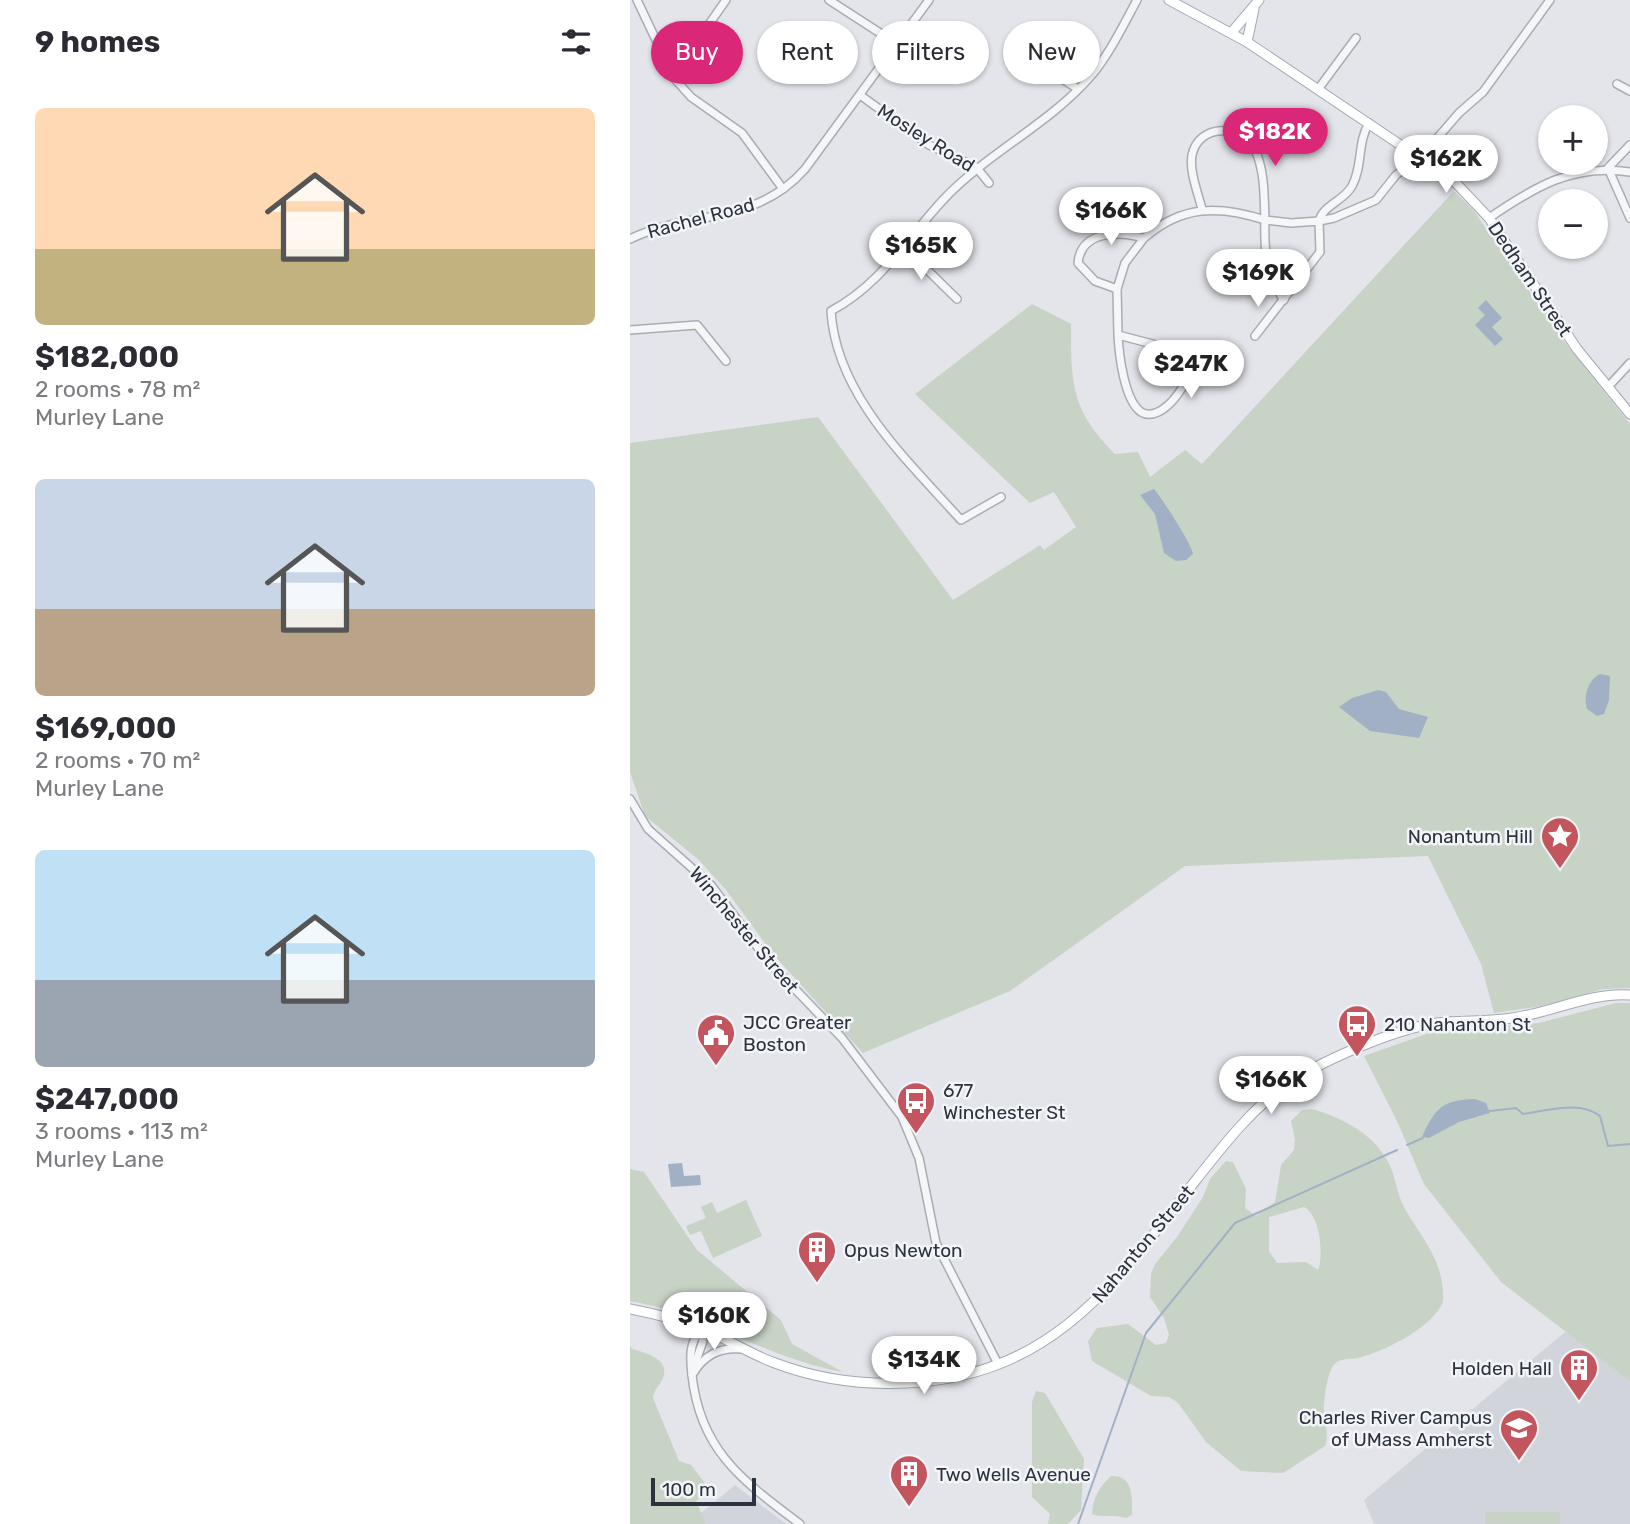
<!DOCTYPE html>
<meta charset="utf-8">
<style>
:root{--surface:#fff;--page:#f7f7f7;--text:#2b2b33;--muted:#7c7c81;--accent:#db2777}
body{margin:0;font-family:Rubik,sans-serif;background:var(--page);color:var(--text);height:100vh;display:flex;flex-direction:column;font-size:26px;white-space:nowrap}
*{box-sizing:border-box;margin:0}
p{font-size:23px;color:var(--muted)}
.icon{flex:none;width:38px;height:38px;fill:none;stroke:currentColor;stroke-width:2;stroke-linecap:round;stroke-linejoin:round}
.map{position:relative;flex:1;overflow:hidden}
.details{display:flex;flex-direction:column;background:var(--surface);width:630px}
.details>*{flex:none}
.guide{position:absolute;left:21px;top:21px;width:665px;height:63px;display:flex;gap:14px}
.buttons{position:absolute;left:908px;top:105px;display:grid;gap:14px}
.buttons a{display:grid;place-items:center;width:70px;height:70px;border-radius:50%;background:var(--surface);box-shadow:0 2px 5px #0004;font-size:35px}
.scale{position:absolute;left:21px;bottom:18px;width:105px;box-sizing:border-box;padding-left:7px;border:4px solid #2c3240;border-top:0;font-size:19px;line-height:24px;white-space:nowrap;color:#2c3240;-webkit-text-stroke:5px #f2f4f7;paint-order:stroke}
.price{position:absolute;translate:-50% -60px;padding:0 16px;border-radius:24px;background:#fff;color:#222;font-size:23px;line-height:46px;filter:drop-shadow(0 2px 4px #0008)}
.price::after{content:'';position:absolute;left:50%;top:42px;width:21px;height:16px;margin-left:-10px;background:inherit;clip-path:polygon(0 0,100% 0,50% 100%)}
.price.current{background:var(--accent);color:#fff}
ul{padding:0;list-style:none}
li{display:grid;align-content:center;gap:14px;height:371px;padding:0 35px}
li span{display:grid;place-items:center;height:217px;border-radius:10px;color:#555}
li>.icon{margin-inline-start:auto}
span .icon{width:126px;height:126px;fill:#fffc;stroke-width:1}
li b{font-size:30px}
h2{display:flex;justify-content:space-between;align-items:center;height:84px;padding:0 35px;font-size:30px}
.chip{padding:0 24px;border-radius:32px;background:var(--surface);box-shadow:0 2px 5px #0004;font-size:24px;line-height:63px}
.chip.current{background:var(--accent);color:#fff}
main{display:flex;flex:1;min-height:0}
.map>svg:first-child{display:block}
</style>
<main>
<section class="details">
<h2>9 homes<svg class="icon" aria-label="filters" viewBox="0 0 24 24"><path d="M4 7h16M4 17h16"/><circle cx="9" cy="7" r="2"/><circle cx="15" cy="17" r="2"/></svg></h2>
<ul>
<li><span style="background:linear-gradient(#ffd9b3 65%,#c2b280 0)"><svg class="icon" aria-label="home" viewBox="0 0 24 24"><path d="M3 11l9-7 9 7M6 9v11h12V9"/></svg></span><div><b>$182,000</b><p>2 rooms · 78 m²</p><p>Murley Lane</p></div></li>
<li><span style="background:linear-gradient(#c9d6e8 60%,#b9a48a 0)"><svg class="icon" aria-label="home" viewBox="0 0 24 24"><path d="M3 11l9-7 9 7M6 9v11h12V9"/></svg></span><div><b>$169,000</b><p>2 rooms · 70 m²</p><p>Murley Lane</p></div></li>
<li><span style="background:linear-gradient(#bfe0f5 60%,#9aa5b1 0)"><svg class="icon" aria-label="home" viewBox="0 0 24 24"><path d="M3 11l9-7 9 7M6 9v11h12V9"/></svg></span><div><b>$247,000</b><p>3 rooms · 113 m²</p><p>Murley Lane</p></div></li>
</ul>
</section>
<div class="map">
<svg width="1000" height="1524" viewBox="0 0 1000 1524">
<rect width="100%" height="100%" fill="#e3e5ea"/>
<!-- built -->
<g fill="#d1d4db">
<path d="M935,1332L1000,1347V1524H744L734,1500Z"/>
<path d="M105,1485L156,1524H76L71,1513Z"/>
</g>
<!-- green -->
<g fill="#c7d3c5" fill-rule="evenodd">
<path d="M824,191L844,211L933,340L1000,424V988L973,989L912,1006L864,1013L851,964L798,856L555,866L380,991L233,1053L143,954L96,890L69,860L15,816L0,772V443L188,417L323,600L410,545L414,550L446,527L424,492L400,503L285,394L402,304L441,324C441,385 441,409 485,454L508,452L520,477L555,450L572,464Z"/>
<path d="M986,1003H1000V1381L871,1282L794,1184L767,1121L734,1056L802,1032L909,1023Z"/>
<path d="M682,1109C714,1118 748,1136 761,1168C766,1181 768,1197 775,1209C793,1240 815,1262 813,1302C802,1328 755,1351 728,1358C720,1360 709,1357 703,1366C697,1375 693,1402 694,1414C695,1425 699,1435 695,1446L653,1473L611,1471L576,1442L548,1403L539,1397L521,1396L462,1361L458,1341L467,1328L498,1324L526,1345L536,1343L539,1335L534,1318L520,1297L521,1274L525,1264L547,1237L573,1197L580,1179L596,1161L603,1162L616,1189L615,1208L626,1216L645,1202L651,1165L664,1150L665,1139L661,1121L672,1110ZM674,1207C690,1214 694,1256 688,1270L676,1262L647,1263L639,1251V1217Z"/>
<path d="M0,1169L14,1172L67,1250L151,1320L162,1344L213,1372C138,1359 75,1314 0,1301Z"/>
<path d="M116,1200L132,1236L83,1258L71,1231L60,1235L56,1226L76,1218L71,1207L82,1202L87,1213Z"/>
<path d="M0,1345L2,1349C14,1352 41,1359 33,1378C30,1386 24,1388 23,1398L49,1461L61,1465L77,1486L76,1493L66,1501L76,1524H0Z"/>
<path d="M406,1391L415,1393L454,1459L451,1510L438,1524H418L420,1514L402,1497V1402Z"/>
<path d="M481,1476C504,1475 502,1498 502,1515L496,1518C483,1514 474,1518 462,1514C463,1498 469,1487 481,1476Z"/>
<rect x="855" y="1512" width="75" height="12"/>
</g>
<!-- water -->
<g fill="#a2b0c6">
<path d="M856,300L872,318L862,327L873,339L865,346L845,325L855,315L848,308Z"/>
<path d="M524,489C531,497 563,546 563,554L556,560L546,561L534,553L525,514L510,495Z"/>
<path d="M970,674L980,676L979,700L974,714L967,716L957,709C953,696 958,680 970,674Z"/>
<path d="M748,690L756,692L769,709L798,717L789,738L740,731L709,707L722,698Z"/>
<path d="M845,1099L856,1103L860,1113L829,1122L799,1138L792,1137C805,1109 811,1100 845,1099Z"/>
<path d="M52,1163L54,1176L70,1175L71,1185L41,1187L38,1164Z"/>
</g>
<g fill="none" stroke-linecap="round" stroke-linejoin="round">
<!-- stream -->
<g stroke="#a2b0c6" stroke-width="2">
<path d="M860,1111L886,1108L893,1114C916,1111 950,1100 970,1116L978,1146L1000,1144"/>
<path d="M777,1145L793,1138"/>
<path d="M448,1524L516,1333L605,1223L767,1150"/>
</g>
<defs>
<g id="minor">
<path d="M7,0L44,78L61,97L112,133L153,189"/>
<path d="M199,0L267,44"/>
<path d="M398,57L448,89"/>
<path d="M39,66L63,47L96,0"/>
<path d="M987,84L1000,91"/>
<path d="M689,88L726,38"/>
<path d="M230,95L299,145L346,167L359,183"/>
<path d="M1000,145L978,168L1000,218"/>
<path d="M572,209C568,193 559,171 562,155C569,123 612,124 625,150C635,171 634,197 635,220L661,223L689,221L690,252L625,336"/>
<path d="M859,218C904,187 944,163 1000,172"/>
<path d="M689,221L704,218L746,200L766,175L790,158L829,113L853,92L920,0"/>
<path d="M689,221C693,205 714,201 722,186C733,166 727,143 739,123"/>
<path d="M514,238L495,263L487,289L465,281L448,263C451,230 490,231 514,238C552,205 589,205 635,220C634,249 636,277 654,300"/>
<path d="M0,239C59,210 125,226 175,169L299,0"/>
<path d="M274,247L327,299"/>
<path d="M487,289L488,335L549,351L560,360C564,379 532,425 511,412C494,400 489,354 488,335"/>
<path d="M0,330L67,325L96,361"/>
<path d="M978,387L1000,363"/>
<path d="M371,497L331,520L320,508C270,453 206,391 201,311C250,285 276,240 313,200C357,153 418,125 460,77C479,55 493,26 507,0"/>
<path d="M0,799L18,829L81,885L138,961L212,1038L272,1117L289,1158L306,1243L368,1364"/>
<path d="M71,1329C59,1343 60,1357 62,1375C70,1451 113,1481 170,1524"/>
<path d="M65,1364L73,1341L71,1329"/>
<path d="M62,1375C74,1355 89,1347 112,1349"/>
</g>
<g id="major">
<path d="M539,0L617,42L824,181L859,218L947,349L1000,414"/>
<path d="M602,32L629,0"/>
<path d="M617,42L624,9"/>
<path d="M0,1309C26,1314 53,1321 78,1331C101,1341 122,1355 145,1363C187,1379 232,1385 276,1383C422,1376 484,1285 566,1180C593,1146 618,1113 653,1087C688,1062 764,1029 807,1023C832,1020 857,1022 882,1018C921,1013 960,992 1000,995"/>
</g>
</defs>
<!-- minor casing -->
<use href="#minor" stroke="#a8acb4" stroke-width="10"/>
<!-- major casing -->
<use href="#major" stroke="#a3a9b4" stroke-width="11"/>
<!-- minor -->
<use href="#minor" stroke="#f5f6f8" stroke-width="7"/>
<!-- major -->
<use href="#major" stroke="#fff" stroke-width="9"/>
</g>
<!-- icons -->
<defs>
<symbol id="sight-pin" viewBox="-11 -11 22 30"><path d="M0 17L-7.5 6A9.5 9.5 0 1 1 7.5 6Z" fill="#c2555d" stroke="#f2f4f7"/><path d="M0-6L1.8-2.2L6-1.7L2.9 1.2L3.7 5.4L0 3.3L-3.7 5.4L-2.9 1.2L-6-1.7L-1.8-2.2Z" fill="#fff"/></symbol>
<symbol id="bus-pin" viewBox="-11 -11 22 30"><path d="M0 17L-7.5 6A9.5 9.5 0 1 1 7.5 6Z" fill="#c2555d" stroke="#f2f4f7"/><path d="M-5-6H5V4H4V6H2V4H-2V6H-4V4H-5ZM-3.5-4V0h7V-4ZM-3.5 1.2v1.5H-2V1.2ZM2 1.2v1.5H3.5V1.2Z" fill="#fff"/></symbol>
<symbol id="civic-pin" viewBox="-11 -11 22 30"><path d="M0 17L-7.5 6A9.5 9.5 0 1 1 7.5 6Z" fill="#c2555d" stroke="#f2f4f7"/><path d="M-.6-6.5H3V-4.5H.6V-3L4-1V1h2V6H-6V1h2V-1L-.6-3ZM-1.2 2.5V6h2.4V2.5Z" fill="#fff"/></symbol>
<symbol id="building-pin" viewBox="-11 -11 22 30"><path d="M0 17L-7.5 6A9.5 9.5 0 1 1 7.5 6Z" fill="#c2555d" stroke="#f2f4f7"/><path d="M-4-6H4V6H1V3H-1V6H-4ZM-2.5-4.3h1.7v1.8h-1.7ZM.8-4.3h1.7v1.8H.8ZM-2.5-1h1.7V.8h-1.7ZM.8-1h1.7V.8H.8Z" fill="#fff"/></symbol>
<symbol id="university-pin" viewBox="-11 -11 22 30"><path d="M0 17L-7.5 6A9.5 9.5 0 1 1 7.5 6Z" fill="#c2555d" stroke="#f2f4f7"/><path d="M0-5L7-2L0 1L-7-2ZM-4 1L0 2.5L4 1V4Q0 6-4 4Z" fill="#fff"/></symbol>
</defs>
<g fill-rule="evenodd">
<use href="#sight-pin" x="908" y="814" width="44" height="60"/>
<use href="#bus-pin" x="705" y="1002" width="44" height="60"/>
<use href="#civic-pin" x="64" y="1011" width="44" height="60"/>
<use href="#bus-pin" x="264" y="1079" width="44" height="60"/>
<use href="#building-pin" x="165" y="1228" width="44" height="60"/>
<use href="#building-pin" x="927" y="1346" width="44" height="60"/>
<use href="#university-pin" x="867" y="1406" width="44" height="60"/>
<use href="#building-pin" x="257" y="1452" width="44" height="60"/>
</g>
<g text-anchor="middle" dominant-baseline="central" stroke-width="5" stroke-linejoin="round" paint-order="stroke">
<!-- street labels -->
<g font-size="19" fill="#2c3240" stroke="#f2f4f7">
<text transform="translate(296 138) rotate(32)">Mosley Road</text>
<text transform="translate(71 218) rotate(-15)">Rachel Road</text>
<text transform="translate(900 279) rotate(56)">Dedham Street</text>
<text transform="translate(114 930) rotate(50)">Winchester Street</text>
<text transform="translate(513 1244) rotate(-50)">Nahanton Street</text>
</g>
<!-- poi labels -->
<g font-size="19" fill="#2c3240" stroke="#f2f4f7" text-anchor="start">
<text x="903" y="836" text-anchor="end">Nonantum Hill</text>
<text x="113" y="1022">JCC Greater<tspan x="113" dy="22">Boston</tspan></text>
<text x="754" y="1024">210 Nahanton St</text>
<text x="313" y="1090">677<tspan x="313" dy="22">Winchester St</tspan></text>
<text x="214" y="1250">Opus Newton</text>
<text x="922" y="1368" text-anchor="end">Holden Hall</text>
<text x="862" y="1417" text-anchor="end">Charles River Campus<tspan x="862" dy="22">of UMass Amherst</tspan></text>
<text x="306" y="1474">Two Wells Avenue</text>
</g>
</g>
</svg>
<div class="buttons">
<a>+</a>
<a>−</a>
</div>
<div class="scale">100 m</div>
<b class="price current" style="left:645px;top:168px">$182K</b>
<b class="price" style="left:816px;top:195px">$162K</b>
<b class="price" style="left:481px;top:247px">$166K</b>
<b class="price" style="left:291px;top:282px">$165K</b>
<b class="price" style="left:628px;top:309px">$169K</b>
<b class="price" style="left:561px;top:400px">$247K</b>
<b class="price" style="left:641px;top:1116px">$166K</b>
<b class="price" style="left:84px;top:1352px">$160K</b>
<b class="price" style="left:294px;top:1396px">$134K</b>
<div class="guide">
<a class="chip current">Buy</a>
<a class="chip">Rent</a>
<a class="chip">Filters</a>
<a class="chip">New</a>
</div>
</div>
</main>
